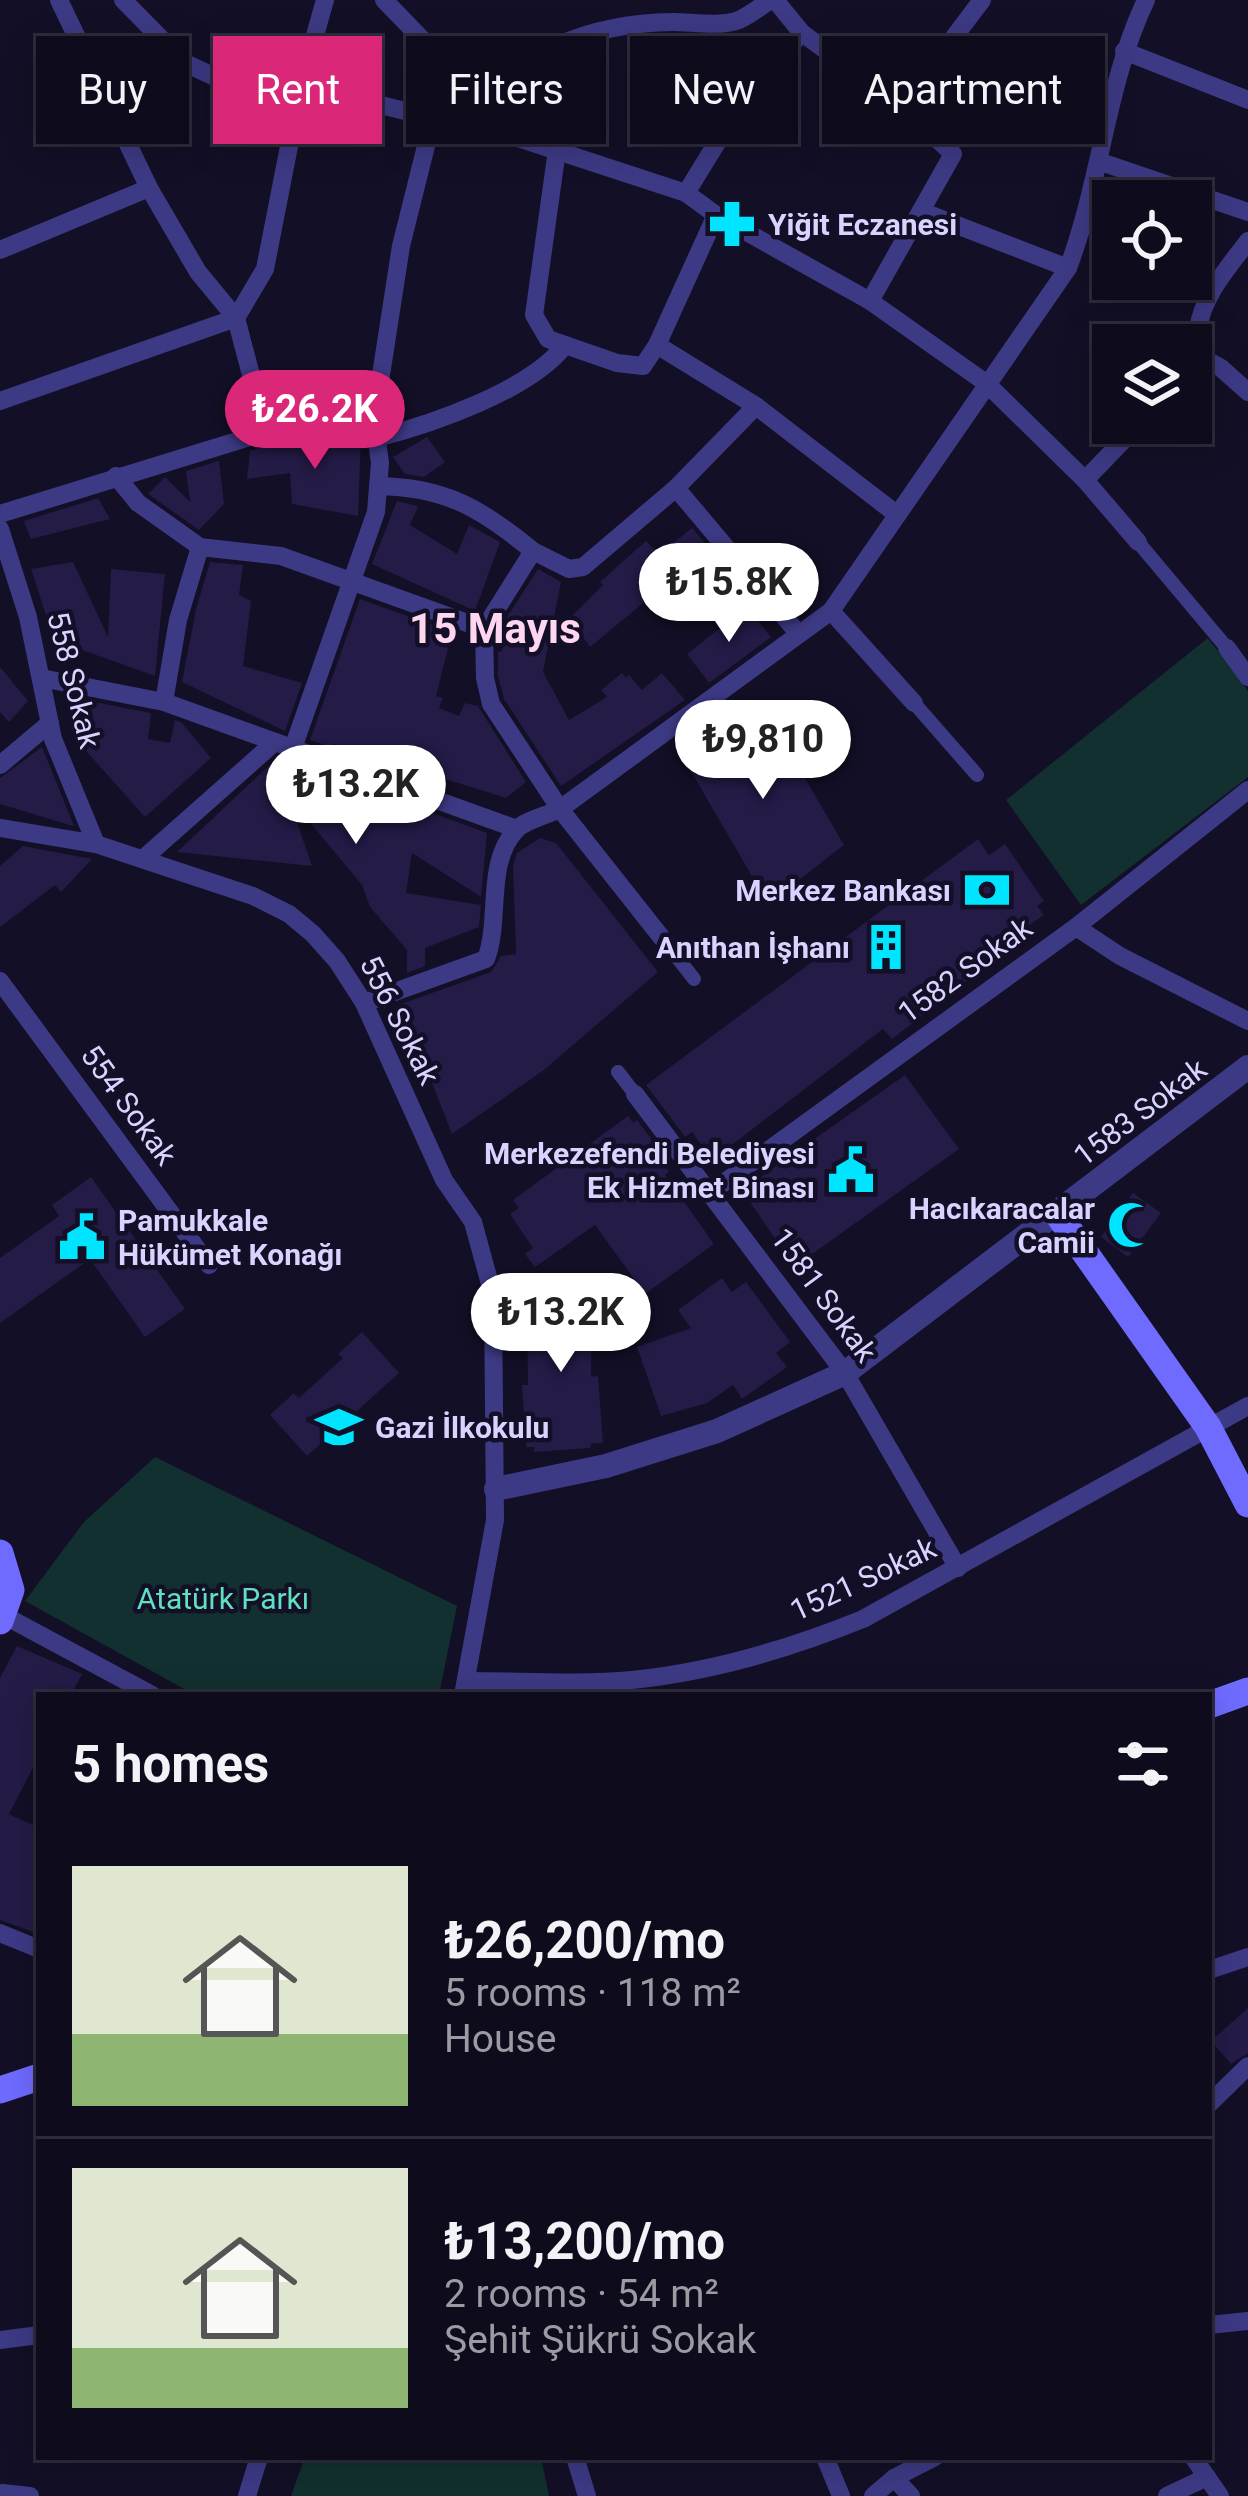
<!DOCTYPE html>
<meta charset="utf-8">
<style>
:root{--surface:#0e0b1c;--page:#1c1929;--text:#f1f3f6;--muted:#9b9ba3;--line:#2e2b3b;--accent:#db2777}
body{margin:0;font-family:Roboto,sans-serif;background:var(--page);color:var(--text);height:100vh;display:flex;flex-direction:column;font-size:45px;white-space:nowrap}
*{box-sizing:border-box;margin:0}
p{font-size:39px;color:var(--muted)}
.icon{flex:none;width:66px;height:66px;fill:none;stroke:currentColor;stroke-width:2;stroke-linecap:round;stroke-linejoin:round}
.map{position:relative;flex:1;overflow:hidden}
.details{position:absolute;left:36px;top:1692px;width:1176px;height:768px;display:flex;flex-direction:column;background:var(--surface);border-radius:0px;box-shadow:0 6px 30px #0003,0 0 0 3px var(--line)}
.details>*{flex:none}
.top-card{position:absolute;left:36px;top:36px;width:1176px;height:108px;display:flex;gap:24px}
.buttons{position:absolute;left:1092px;top:180px;display:grid;gap:24px}
.buttons a{display:grid;place-items:center;width:120px;height:120px;border-radius:0px;background:var(--surface);box-shadow:0 6px 30px #0003,0 0 0 3px var(--line);font-size:60px}
.price{position:absolute;translate:-50% -102px;padding:0 27px;border-radius:42px;background:#fff;color:#222;font-size:39px;line-height:78px;filter:drop-shadow(0 3px 6px #0008)}
.price::after{content:'';position:absolute;left:50%;top:72px;width:36px;height:27px;margin-left:-18px;background:inherit;clip-path:polygon(0 0,100% 0,50% 100%)}
.price.selected{background:var(--accent);color:#fff}
ul{padding:0;list-style:none}
li{display:flex;align-items:center;gap:36px;height:300px;padding:0 36px}
li+li{border-top:3px solid var(--line)}
li span{display:grid;place-items:center;flex:none;width:336px;height:240px;border-radius:0px;color:#555}
li>.icon{margin-inline-start:auto}
span .icon{width:144px;height:144px;fill:#fffc;stroke-width:1}
li b{font-size:51px}
h2{display:flex;justify-content:space-between;align-items:center;height:144px;padding:0 36px;font-size:51px}
.tag{padding:0 42px;border-radius:0px;background:var(--surface);box-shadow:0 6px 30px #0003,0 0 0 3px var(--line);font-size:42px;line-height:108px}
.tag.selected{background:var(--accent);color:#fff}
.map>svg:first-child{display:block}
</style>
<div class="map">
<svg width="1248" height="2496" viewBox="0 0 1248 2496">
<rect width="100%" height="100%" fill="#130f26"/>
<!-- green -->
<g fill="#12302f">
<path d="M1208,638L1248,691V777L1081,905L1006,800Z"/>
<path d="M155,1457L457,1606L439,1695H195L25,1601L84,1522Z"/>
<path d="M305,2457H541L549,2496H291Z"/>
</g>
<!-- building -->
<g fill="#241b47">
<path d="M361,436L358,516L292,504L290,473L247,479L250,451L269,445Z"/>
<path d="M427,437L445,462L424,477L405,474L393,457Z"/>
<path d="M219,461L224,504L199,530L148,494L165,477L190,502L186,471Z"/>
<path d="M98,498L110,519L31,539L24,521Z"/>
<path d="M397,501L418,506L410,525L457,554L469,525L500,542L475,611L372,564Z"/>
<path d="M692,528L732,575L681,622L654,594L590,647L570,618L603,585L600,582L646,541L659,554Z"/>
<path d="M73,562L108,637L111,569L165,574L155,676L54,640L31,569Z"/>
<path d="M210,562L243,565L239,595L251,601L243,666L302,683L285,731L182,682L196,609Z"/>
<path d="M538,569L561,582L543,672L569,720L607,697L601,690L622,673L626,678L629,675L642,690L662,673L685,700L561,786L504,699L498,676V651L501,652L511,629L502,625Z"/>
<path d="M360,599L452,632L436,696L443,698L439,708L459,716L465,703L478,706L526,782L506,798L334,744L333,748L310,740Z"/>
<path d="M747,607L771,637L709,683L687,654Z"/>
<path d="M0,667L28,701L9,722L0,712Z"/>
<path d="M759,700L844,845L768,904L677,747L709,728L725,746L745,729L734,714Z"/>
<path d="M89,701L151,713L148,739L170,743L175,720L182,723L211,758L145,817L79,743L75,716Z"/>
<path d="M42,747L74,826H73L0,804V778Z"/>
<path d="M278,757L487,833L481,897L412,853L406,893L481,905L479,927L425,948V966L407,973V950L370,907L362,885L288,796L312,866L177,852Z"/>
<path d="M540,838L556,843L658,972L544,1070L452,1134L401,1004L491,972L501,956L516,954L513,866L517,853Z"/>
<path d="M978,839L989,855L1005,844L1044,901L1037,906L1044,915L975,963L981,970L892,1039L883,1029L712,1160L692,1132L685,1137L646,1085Z"/>
<path d="M23,846L92,859L61,892L55,885L0,927V866Z"/>
<path d="M905,1075L959,1149L794,1267L742,1190Z"/>
<path d="M628,1116L633,1123L637,1120L663,1154L668,1162L664,1165L669,1172L665,1175L714,1244L645,1294L595,1225L535,1267L525,1254L533,1248L510,1214L519,1208L513,1200Z"/>
<path d="M91,1177L185,1309L145,1337L90,1259L0,1323V1258L59,1216L52,1205Z"/>
<path d="M1133,1193L1161,1213L1128,1257L1101,1237Z"/>
<path d="M722,1278L732,1292L746,1282L790,1342L776,1353L787,1367L742,1399L733,1385L707,1403L661,1416L637,1347L691,1328L678,1310Z"/>
<path d="M592,1295L591,1377L598,1376L603,1443H592L590,1448L534,1452V1447H526L522,1385H528L527,1296Z"/>
<path d="M362,1332L399,1373L307,1456L270,1415L294,1393L299,1398L343,1358L338,1354Z"/>
<path d="M17,1646L82,1674L71,1695H39V1756L9,1814L39,1828V1934L0,1920V1678Z"/>
<path d="M1248,2008V2053L1231,2064L1211,2041Z"/>
</g>
<g fill="none" stroke-linecap="round" stroke-linejoin="round">
<!-- pedestrian -->
<g stroke="#3d3a85" stroke-width="14">
<path d="M1138,542L1227,648"/>
<path d="M914,703L977,775"/>
<path d="M673,952L694,979"/>
<path d="M618,1072L635,1094"/>
</g>
<!-- minor -->
<g stroke="#3d3a85" stroke-width="18">
<path d="M59,0L149,188L198,272L236,318L266,432"/>
<path d="M123,0L185,63L217,78L301,85L433,118L472,123L686,193L716,215L870,301L986,383L1085,480L1138,542"/>
<path d="M384,0L483,102"/>
<path d="M775,0L802,33L902,106L953,154L870,301"/>
<path d="M1124,51L1248,100"/>
<path d="M902,106L982,0"/>
<path d="M472,123C511,50 595,23 673,22C692,22 721,27 739,20C750,15 761,6 771,0"/>
<path d="M557,150L534,315L548,339L617,363L643,366L657,345L716,215"/>
<path d="M1101,162L1248,212"/>
<path d="M686,193L750,89L802,33"/>
<path d="M923,212L1068,268"/>
<path d="M0,250L149,188"/>
<path d="M657,345L756,406L895,513"/>
<path d="M1199,356L1221,368L1248,392"/>
<path d="M1191,368C1200,353 1195,345 1198,329C1203,295 1228,268 1248,241"/>
<path d="M0,401L236,318L265,269L301,85L325,0"/>
<path d="M377,438C432,424 531,390 565,345"/>
<path d="M116,476L138,503L200,547L281,556L484,629"/>
<path d="M1085,480L1140,423"/>
<path d="M378,486C446,487 482,509 533,551L484,629L485,678L491,704L560,809L673,952"/>
<path d="M676,488L797,632"/>
<path d="M0,514L266,432L374,420"/>
<path d="M0,529L28,617L53,739L96,844"/>
<path d="M533,551L569,569L583,567L676,488L756,406"/>
<path d="M831,611L914,703"/>
<path d="M1227,648L1248,677"/>
<path d="M41,678L164,702L517,829"/>
<path d="M164,702L178,620L200,547"/>
<path d="M293,748L376,512L380,463L374,420L401,246L433,118"/>
<path d="M0,765L50,723"/>
<path d="M0,828L96,844L253,896L289,914L313,934L337,961L364,1003L444,1180L473,1222L493,1295L495,1520L463,1695"/>
<path d="M144,858L275,742"/>
<path d="M1076,927L1120,956L1248,1021"/>
<path d="M0,981L209,1265"/>
<path d="M364,1003L486,959C501,920 485,863 516,830C525,820 548,815 560,809L831,611L1068,268C1101,181 1106,84 1146,0"/>
<path d="M635,1094L845,1373L958,1568"/>
<path d="M711,1192L1076,927L1248,790"/>
<path d="M3,1615L152,1695"/>
<path d="M466,1681C521,1681 578,1685 632,1680C712,1672 789,1649 863,1619L1248,1406"/>
<path d="M0,1933L39,1949"/>
<path d="M1209,1970L1248,1957"/>
<path d="M1209,2104L1248,2066"/>
<path d="M1209,2325L1248,2321"/>
<path d="M0,2340L39,2335"/>
<path d="M575,2457L587,2496"/>
<path d="M825,2457L841,2496"/>
<path d="M1193,2457L1220,2496"/>
<path d="M894,2478L911,2496"/>
<path d="M2,2493L30,2496"/>
<path d="M247,2496L259,2457"/>
<path d="M873,2496L894,2478L935,2457"/>
<path d="M1167,2496L1207,2477"/>
</g>
<!-- tertiary -->
<path stroke="#3d3a85" stroke-width="24" d="M496,1489L606,1466L717,1431L845,1373L1248,1067"/>
<!-- secondary -->
<g stroke="#6f6bff" stroke-width="27">
<path d="M1057,1213L1208,1427L1248,1504"/>
<path d="M0,1553L11,1590L0,1621"/>
<path d="M1209,1705L1248,1691"/>
<path d="M0,2090L39,2077"/>
</g>
</g>
<!-- icons -->
<defs>
<symbol id="pharmacy-bare" viewBox="-9 -9 18 18"><path d="M-2-6h4v4h4v4h-4v4h-4v-4h-4v-4h4Z" fill="#00e5ff" stroke="#130f26" stroke-width="2.5" paint-order="stroke"/></symbol>
<symbol id="bank-bare" viewBox="-9 -9 18 18"><path d="M-6-4H6V4H-6ZM0-2.3a2.3 2.3 0 1 0 0 4.6a2.3 2.3 0 1 0 0-4.6Z" fill="#00e5ff" stroke="#130f26" stroke-width="2.5" paint-order="stroke"/></symbol>
<symbol id="building-bare" viewBox="-9 -9 18 18"><path d="M-4-6H4V6H1V3H-1V6H-4ZM-2.5-4.3h1.7v1.8h-1.7ZM.8-4.3h1.7v1.8H.8ZM-2.5-1h1.7V.8h-1.7ZM.8-1h1.7V.8H.8Z" fill="#00e5ff" stroke="#130f26" stroke-width="2.5" paint-order="stroke"/></symbol>
<symbol id="civic-bare" viewBox="-9 -9 18 18"><path d="M-.6-6.5H3V-4.5H.6V-3L4-1V1h2V6H-6V1h2V-1L-.6-3ZM-1.2 2.5V6h2.4V2.5Z" fill="#00e5ff" stroke="#130f26" stroke-width="2.5" paint-order="stroke"/></symbol>
<symbol id="mosque-bare" viewBox="-9 -9 18 18"><path d="M3.5-4.9A6 6 0 1 0 3.5 4.9A5 5 0 1 1 3.5-4.9Z" fill="#00e5ff" stroke="#130f26" stroke-width="2.5" paint-order="stroke"/></symbol>
<symbol id="school-bare" viewBox="-9 -9 18 18"><path d="M0-5L7-2L0 1L-7-2ZM-4 1L0 2.5L4 1V4Q0 6-4 4Z" fill="#00e5ff" stroke="#130f26" stroke-width="2.5" paint-order="stroke"/></symbol>
</defs>
<g fill-rule="evenodd">
<use href="#pharmacy-bare" x="699" y="191" width="66" height="66"/>
<use href="#bank-bare" x="954" y="857" width="66" height="66"/>
<use href="#building-bare" x="853" y="914" width="66" height="66"/>
<use href="#civic-bare" x="818" y="1137" width="66" height="66"/>
<use href="#mosque-bare" x="1098" y="1192" width="66" height="66"/>
<use href="#civic-bare" x="49" y="1204" width="66" height="66"/>
<use href="#school-bare" x="306" y="1394" width="66" height="66"/>
</g>
<g text-anchor="middle" dominant-baseline="central" stroke-width="9" stroke-linejoin="round" paint-order="stroke">
<!-- poi labels -->
<g font-size="30" font-weight="bold" fill="#d9d4ff" stroke="#130f26" text-anchor="end">
<text x="768" y="224" text-anchor="start">Yiğit Eczanesi</text>
<text x="951" y="890">Merkez Bankası</text>
<text x="850" y="947">Anıthan İşhanı</text>
<text x="815" y="1153">Merkezefendi Belediyesi<tspan x="815" dy="34">Ek Hizmet Binası</tspan></text>
<text x="1095" y="1208">Hacıkaracalar<tspan x="1095" dy="34">Camii</tspan></text>
<text x="118" y="1220" text-anchor="start">Pamukkale<tspan x="118" dy="34">Hükümet Konağı</tspan></text>
<text x="375" y="1427" text-anchor="start">Gazi İlkokulu</text>
</g>
<!-- street labels -->
<g font-size="30" fill="#d9d4ff" stroke="#130f26">
<text transform="translate(74 680) rotate(76)">558 Sokak</text>
<text transform="translate(965 970) rotate(-36)">1582 Sokak</text>
<text transform="translate(400 1020) rotate(63)">556 Sokak</text>
<text transform="translate(129 1105) rotate(54)">554 Sokak</text>
<text transform="translate(1140 1112) rotate(-37)">1583 Sokak</text>
<text transform="translate(824 1295) rotate(54)">1581 Sokak</text>
<text transform="translate(863 1579) rotate(-25)">1521 Sokak</text>
</g>
<!-- park labels -->
<g font-size="30" fill="#5fe0c0" stroke="#130f26">
<text x="223" y="1598">Atatürk Parkı</text>
</g>
<!-- district labels -->
<g font-size="42" font-weight="bold" fill="#ffd6f0" stroke="#130f26">
<text x="495" y="628">15 Mayıs</text>
</g>
</g>
</svg>
<div class="buttons">
<a><svg class="icon" aria-label="locate" viewBox="0 0 24 24"><circle cx="12" cy="12" r="6"/><path d="M12 2v4M12 18v4M2 12h4M18 12h4"/></svg></a>
<a><svg class="icon" aria-label="layers" viewBox="0 0 24 24"><path d="M12 4l9 5-9 5-9-5zM3 14l9 5 9-5"/></svg></a>
</div>
<b class="price selected" style="left:315px;top:472px">₺26.2K</b>
<b class="price" style="left:729px;top:645px">₺15.8K</b>
<b class="price" style="left:763px;top:802px">₺9,810</b>
<b class="price" style="left:356px;top:847px">₺13.2K</b>
<b class="price" style="left:561px;top:1375px">₺13.2K</b>
<div class="top-card">
<a class="tag">Buy</a>
<a class="tag selected">Rent</a>
<a class="tag">Filters</a>
<a class="tag">New</a>
<a class="tag">Apartment</a>
</div>
<section class="details">
<h2>5 homes<svg class="icon" aria-label="filters" viewBox="0 0 24 24"><path d="M4 7h16M4 17h16"/><circle cx="9" cy="7" r="2"/><circle cx="15" cy="17" r="2"/></svg></h2>
<ul>
<li><span style="background:linear-gradient(#dfe7d0 70%,#8fb573 0)"><svg class="icon" aria-label="home" viewBox="0 0 24 24"><path d="M3 11l9-7 9 7M6 9v11h12V9"/></svg></span><div><b>₺26,200/mo</b><p>5 rooms · 118 m²</p><p>House</p></div></li>
<li><span style="background:linear-gradient(#dfe7d0 75%,#8fb573 0)"><svg class="icon" aria-label="home" viewBox="0 0 24 24"><path d="M3 11l9-7 9 7M6 9v11h12V9"/></svg></span><div><b>₺13,200/mo</b><p>2 rooms · 54 m²</p><p>Şehit Şükrü Sokak</p></div></li>
</ul>
</section>
</div>
